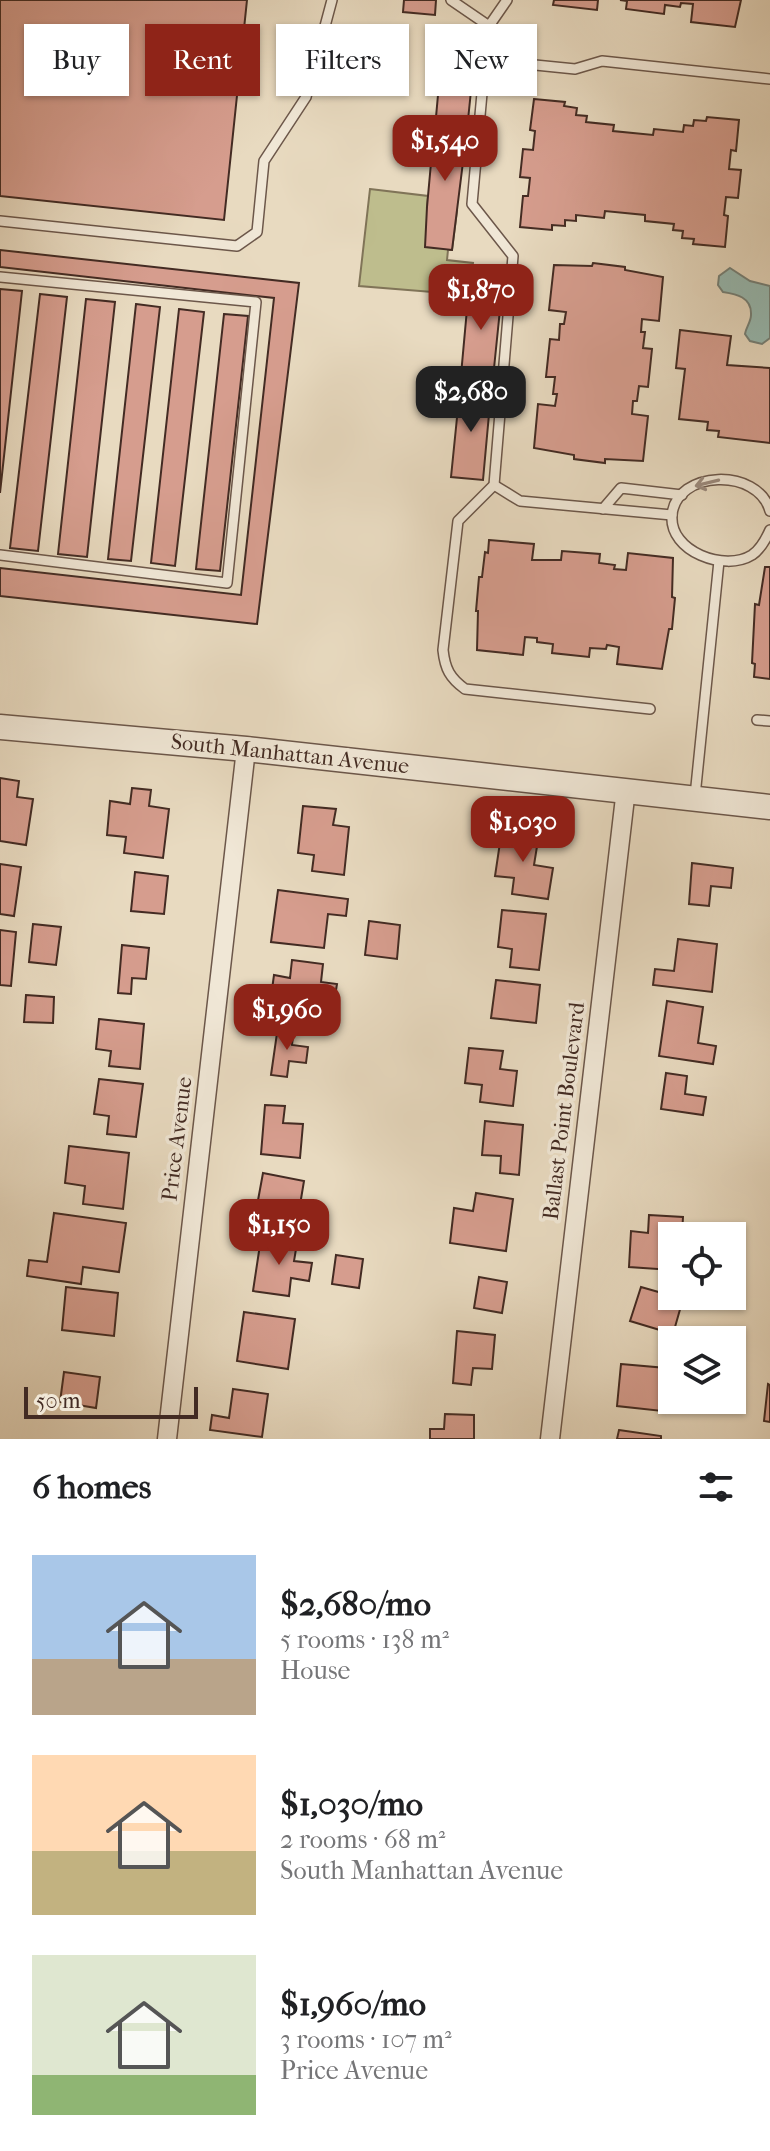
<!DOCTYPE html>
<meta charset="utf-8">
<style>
:root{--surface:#fff;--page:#f2f2f2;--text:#202124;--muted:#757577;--accent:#8f2418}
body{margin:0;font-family:"IM FELL French Canon",serif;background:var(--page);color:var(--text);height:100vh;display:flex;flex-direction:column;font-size:30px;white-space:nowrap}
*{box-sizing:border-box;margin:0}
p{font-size:26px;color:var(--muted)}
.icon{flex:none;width:44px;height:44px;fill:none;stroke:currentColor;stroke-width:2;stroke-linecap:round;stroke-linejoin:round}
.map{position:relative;height:1439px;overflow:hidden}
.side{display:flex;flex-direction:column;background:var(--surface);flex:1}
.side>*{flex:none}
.guide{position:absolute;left:24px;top:24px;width:722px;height:72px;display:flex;gap:16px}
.fabs{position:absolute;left:658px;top:1222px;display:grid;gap:16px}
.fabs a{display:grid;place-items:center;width:88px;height:88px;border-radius:0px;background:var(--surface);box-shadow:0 2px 6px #0004;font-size:40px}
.scale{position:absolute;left:24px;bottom:20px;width:174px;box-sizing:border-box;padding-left:8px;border:4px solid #432b23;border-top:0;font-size:22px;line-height:28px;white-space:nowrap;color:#432b23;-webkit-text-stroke:6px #f0e7d6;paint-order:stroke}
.price{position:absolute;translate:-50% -68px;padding:0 18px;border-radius:16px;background:var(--accent);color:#fff;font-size:26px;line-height:52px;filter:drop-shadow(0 2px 4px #0008)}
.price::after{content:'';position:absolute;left:50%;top:48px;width:24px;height:18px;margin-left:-12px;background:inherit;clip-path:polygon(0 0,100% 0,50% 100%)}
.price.selected{background:#222;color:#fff}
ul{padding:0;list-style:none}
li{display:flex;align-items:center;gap:24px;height:200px;padding:0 32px}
li span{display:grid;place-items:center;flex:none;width:224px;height:160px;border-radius:0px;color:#555}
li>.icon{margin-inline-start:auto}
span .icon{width:96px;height:96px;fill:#fffc;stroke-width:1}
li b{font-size:34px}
h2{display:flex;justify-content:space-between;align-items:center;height:96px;padding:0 32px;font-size:34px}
.tag{padding:0 28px;border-radius:0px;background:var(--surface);box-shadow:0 2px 6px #0004;font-size:28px;line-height:72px}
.tag.selected{background:var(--accent);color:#fff}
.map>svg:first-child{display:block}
</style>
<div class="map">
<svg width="770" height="1439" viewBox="0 0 770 1439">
<rect width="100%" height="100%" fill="#e8dac0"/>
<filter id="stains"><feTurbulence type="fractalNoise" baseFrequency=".0025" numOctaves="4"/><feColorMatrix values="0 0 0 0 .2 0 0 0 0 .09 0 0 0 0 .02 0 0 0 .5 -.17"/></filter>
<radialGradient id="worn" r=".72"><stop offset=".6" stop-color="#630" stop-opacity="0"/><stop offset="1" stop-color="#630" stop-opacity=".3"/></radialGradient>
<!-- green -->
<path fill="#bebd8d" stroke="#807458" stroke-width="2" d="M370,189L428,196L427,207L457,211L452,250H448L447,260L473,263L469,295L359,286Z"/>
<!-- water -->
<path fill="#97bbb3" stroke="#758179" stroke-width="2" d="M730,268L750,281L770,286V338L762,344L750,341L745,334C746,327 751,322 751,315C752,297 736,294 723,292L718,285L719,276Z"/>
<!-- building -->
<g fill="#d69d8e" stroke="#432b23" stroke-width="2">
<path d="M0,0H247L224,220L0,196Z"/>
<path d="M404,0H436L435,15L403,12Z"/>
<path d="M554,0H598L597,10L553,5Z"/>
<path d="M620,0H741L735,27L691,22L693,4L681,3L680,7L665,5L664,14L626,9L627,1Z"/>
<path d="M444,29L477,32L468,120L436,117Z"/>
<path d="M534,99L565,102L564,106L577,108L576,115L587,116L586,122L614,125L613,131L653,135L654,129L683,132L684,125L693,126L694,120L706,121L707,117L739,120L736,151L731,150L729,169L741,170L738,198L726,197L724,215L728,216L725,247L693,244L694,239L682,238L683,231L673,230L674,224L645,221V215L605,211L604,218L576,215V221L565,220V226L552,225V230L520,227L523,196H528L530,178L520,177L523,149L533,150L535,131L530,130Z"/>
<path d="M435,119L468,122L452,250L425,247L427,207Z"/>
<path d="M0,250L299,283L257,624L0,596V568L241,595L274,298L0,267Z"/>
<path d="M593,263L625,267V270L663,277L659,321L642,319L641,332H645L643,348L652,349L648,387L639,386L637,401H633L632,414L648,416L643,461L605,459V463L574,459V455L534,448L538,404L555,406L557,394H553L555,377H546L550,339L559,340L560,324H564L566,312L549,310L554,265L592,266Z"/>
<path d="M469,287L502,290L493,378L461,375Z"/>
<path d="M0,289L22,291L0,493Z"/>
<path d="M40,294L67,297L38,551L10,548Z"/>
<path d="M86,299L115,302L87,557L58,554Z"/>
<path d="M136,304L160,307L131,561L108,559Z"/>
<path d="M179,309L204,312L175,566L151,563Z"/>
<path d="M224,314L248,316L220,571L196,569Z"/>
<path d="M680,330L731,336L727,365L770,368V443L718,437L719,431L707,430L708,422L679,419L685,369L676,368Z"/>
<path d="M460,388L491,392L483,480L451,477Z"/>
<path d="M489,540L534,544L532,560H561L562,551L600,554L599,563L615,565L614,569L626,570L628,553L673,558L672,597L675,598L672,629H669L662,669L617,664L619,647L607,645L606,649L590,648L589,657L552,653L553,644L537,642V638L525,637L523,655L477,650L478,611H476L479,577H482L485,552L488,553Z"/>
<path d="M765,567H770V679L754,677L755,664L752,663L755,604L759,605Z"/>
<path d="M0,778L19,781L17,797L33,799L26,845L0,841Z"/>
<path d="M132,788L151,790L149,806L169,809L163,858L124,853L126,837L107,835L110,801L130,804Z"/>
<path d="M303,806L336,809L333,825L349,827L344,875L312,871L314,855L298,853Z"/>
<path d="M502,829L539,834L534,865L553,868L548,899L512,894L514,878L495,876Z"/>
<path d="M692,863L733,868L731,888L711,886L709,906L689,904Z"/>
<path d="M0,864L21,867L14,916L0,914Z"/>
<path d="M135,872L168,876L164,914L131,911Z"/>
<path d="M278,890L348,899L346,916L328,914L324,948L271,942Z"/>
<path d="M502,910L546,914L539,970L510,967L512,949L498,947Z"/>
<path d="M369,921L400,925L397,959L365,955Z"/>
<path d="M33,924L61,927L56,965L29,962Z"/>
<path d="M0,930L16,932L11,986L0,985Z"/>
<path d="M678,939L717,944L712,992L653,985L655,969L674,971Z"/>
<path d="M122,945L149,948L146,979L132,978L131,994L118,993Z"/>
<path d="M292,960L323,964L321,982L337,984L331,1020L269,1011L274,975L290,978Z"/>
<path d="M496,980L540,985L536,1023L491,1018Z"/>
<path d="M26,995L54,997L53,1023L24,1022Z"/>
<path d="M667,1001L703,1007L698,1043L716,1046L713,1064L659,1056Z"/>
<path d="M99,1019L144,1024L140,1069L109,1066L111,1051L96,1049Z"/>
<path d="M278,1026L294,1028L292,1045L308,1047L306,1063L289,1061L287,1077L271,1075Z"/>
<path d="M469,1048L503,1051L500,1069L517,1071L513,1106L480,1102L482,1085L465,1083Z"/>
<path d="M666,1073L687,1076L685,1094L706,1097L703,1115L661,1109Z"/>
<path d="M99,1079L143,1084L136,1137L107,1134L109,1116L94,1114Z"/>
<path d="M265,1105L285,1106L283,1123L303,1124L300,1158L261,1154Z"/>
<path d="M485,1121L523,1125L519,1175L500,1173L501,1156L482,1155Z"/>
<path d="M69,1146L129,1153L123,1209L83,1204L85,1186L65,1183Z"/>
<path d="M263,1173L304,1181L296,1229L254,1222Z"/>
<path d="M476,1193L513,1199L506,1251L450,1243L454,1208L473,1211Z"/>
<path d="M54,1213L126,1223L119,1272L83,1267L81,1284L27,1276L29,1260L47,1262Z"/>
<path d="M649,1215L683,1217L682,1235L697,1236H672V1270L629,1267L631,1231L648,1233Z"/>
<path d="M261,1238L297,1243L294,1261L312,1263L309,1281L291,1278L289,1296L253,1291Z"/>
<path d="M336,1255L363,1259L359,1288L332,1284Z"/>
<path d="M479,1277L507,1282L502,1313L474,1308Z"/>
<path d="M66,1287L118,1293L114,1336L62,1330Z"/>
<path d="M641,1287L683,1299L673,1334L630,1321Z"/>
<path d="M244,1312L295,1319L288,1369L237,1361Z"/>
<path d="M457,1331L495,1335L492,1369L473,1368L471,1385L453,1383Z"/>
<path d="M621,1364L666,1368L662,1411L617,1406Z"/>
<path d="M64,1372L100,1377L96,1408L60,1402Z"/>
<path d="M768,1384L770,1385V1422L764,1421Z"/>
<path d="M233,1389L268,1394L262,1437L210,1430L212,1415L229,1418Z"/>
<path d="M445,1414L474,1415V1439H430V1429H444Z"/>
<path d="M619,1430L661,1436V1439H617Z"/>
</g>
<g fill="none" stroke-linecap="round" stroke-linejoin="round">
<defs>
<g id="service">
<path d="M451,0L489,26"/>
<path d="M507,0L489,26L485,60L575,69L602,61L770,79"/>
<path d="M485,60L472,204L513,256L494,485L458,521L443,650C445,669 450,678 465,689L650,709"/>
<path d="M0,221L237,246L257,232L264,161L306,97L332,0"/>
<path d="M0,277L256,302L227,583L0,555"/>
<path d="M494,485L520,501L672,515"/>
<path d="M603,509L621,488L682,495"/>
<path d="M770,511C758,467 676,470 672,515C669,552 725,572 752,555C761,549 766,539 770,530"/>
<path d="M757,720L770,721"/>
<path d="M695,796L719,561"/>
</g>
<g id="minor">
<path d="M167,1439L246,749"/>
<path d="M550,1439L626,789"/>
</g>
<path id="tertiary" d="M0,727L246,749L770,807"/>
</defs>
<!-- service casing -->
<use href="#service" stroke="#6c574a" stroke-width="12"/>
<!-- minor casing -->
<use href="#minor" stroke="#6c574a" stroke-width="21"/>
<!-- tertiary casing -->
<use href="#tertiary" stroke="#6c574a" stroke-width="27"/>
<!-- service -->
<use href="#service" stroke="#f0e7d6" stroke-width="9"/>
<!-- minor -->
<use href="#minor" stroke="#f0e7d6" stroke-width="18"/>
<!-- tertiary -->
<use href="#tertiary" stroke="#f0e7d6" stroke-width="24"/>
</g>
<!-- one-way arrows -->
<defs><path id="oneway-shaft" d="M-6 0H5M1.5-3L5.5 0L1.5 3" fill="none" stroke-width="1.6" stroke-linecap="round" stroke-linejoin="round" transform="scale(2)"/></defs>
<use stroke="#9a897c" href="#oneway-shaft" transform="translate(707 483) rotate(166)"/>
<g text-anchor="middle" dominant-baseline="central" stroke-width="7" stroke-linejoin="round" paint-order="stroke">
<!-- street labels -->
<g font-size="22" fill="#432b23" stroke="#f0e7d6">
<text transform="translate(290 754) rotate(6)">South Manhattan Avenue</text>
<text transform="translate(564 1111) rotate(-83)">Ballast Point Boulevard</text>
<text transform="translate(177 1139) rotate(-83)">Price Avenue</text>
</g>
</g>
<rect width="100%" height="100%" filter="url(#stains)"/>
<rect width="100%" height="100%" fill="url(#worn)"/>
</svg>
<div class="fabs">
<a><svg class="icon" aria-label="locate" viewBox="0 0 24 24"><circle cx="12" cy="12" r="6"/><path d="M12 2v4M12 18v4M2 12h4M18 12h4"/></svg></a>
<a><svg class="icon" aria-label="layers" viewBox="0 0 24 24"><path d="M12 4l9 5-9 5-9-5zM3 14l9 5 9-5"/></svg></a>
</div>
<div class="scale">50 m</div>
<b class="price" style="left:445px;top:183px">$1,540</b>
<b class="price" style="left:481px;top:332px">$1,870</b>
<b class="price selected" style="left:471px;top:434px">$2,680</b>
<b class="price" style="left:523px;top:864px">$1,030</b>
<b class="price" style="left:287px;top:1052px">$1,960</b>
<b class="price" style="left:279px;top:1267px">$1,150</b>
<div class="guide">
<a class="tag">Buy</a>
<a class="tag selected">Rent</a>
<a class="tag">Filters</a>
<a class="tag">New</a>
</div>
</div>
<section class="side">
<h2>6 homes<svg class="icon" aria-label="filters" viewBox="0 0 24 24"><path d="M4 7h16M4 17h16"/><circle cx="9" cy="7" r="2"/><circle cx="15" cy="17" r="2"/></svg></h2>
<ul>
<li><span style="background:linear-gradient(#a9c7e8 65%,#b9a48a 0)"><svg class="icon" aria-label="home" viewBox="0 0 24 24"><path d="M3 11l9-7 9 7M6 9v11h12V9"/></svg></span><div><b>$2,680/mo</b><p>5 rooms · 138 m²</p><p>House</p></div></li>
<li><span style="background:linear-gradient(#ffd9b3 60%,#c2b280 0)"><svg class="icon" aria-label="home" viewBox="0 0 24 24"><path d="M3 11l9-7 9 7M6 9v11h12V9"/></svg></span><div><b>$1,030/mo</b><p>2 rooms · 68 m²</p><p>South Manhattan Avenue</p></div></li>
<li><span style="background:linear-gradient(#dfe7d0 75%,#8fb573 0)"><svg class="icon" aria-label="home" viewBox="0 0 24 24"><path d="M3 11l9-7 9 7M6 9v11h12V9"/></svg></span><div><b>$1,960/mo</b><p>3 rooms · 107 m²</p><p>Price Avenue</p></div></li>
</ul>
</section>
